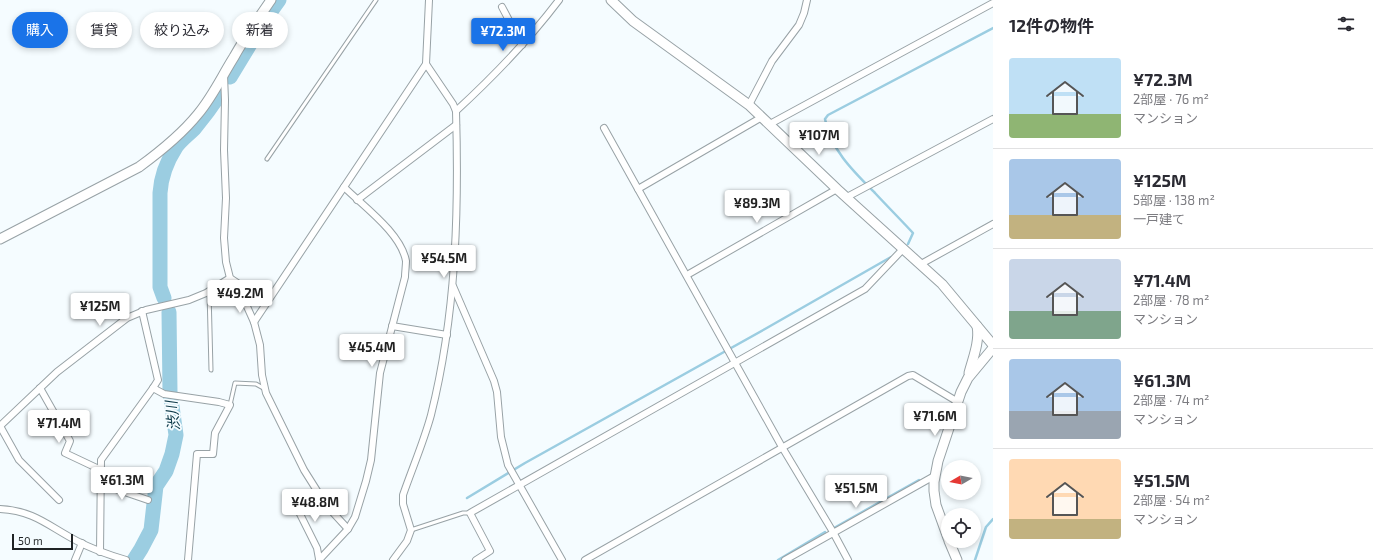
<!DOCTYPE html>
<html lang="ja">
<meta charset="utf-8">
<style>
:root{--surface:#fff;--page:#f2f2f3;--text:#2b2b33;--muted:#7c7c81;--line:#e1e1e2;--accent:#1a73e8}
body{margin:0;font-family:"Exo 2","Noto Sans JP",sans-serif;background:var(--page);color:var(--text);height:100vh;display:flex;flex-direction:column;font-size:15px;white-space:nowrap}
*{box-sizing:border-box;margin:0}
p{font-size:13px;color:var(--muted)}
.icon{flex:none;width:22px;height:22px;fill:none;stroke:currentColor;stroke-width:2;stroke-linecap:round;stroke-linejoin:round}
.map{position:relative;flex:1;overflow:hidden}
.sheet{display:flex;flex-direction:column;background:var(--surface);width:380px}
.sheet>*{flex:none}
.top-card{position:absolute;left:12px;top:12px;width:380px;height:36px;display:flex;gap:8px}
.needle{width:26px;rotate:260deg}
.controls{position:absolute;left:941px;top:460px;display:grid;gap:8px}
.controls a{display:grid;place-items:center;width:40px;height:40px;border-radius:50%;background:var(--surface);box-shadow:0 2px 6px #0003;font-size:20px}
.scale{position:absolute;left:12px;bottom:10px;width:61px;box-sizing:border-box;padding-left:4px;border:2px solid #1f2325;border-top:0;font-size:11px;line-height:14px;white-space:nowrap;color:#1f2325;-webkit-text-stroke:3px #f5fcff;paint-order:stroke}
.price{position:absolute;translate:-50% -34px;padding:0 9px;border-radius:4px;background:#fff;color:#222;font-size:13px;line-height:26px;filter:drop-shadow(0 1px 2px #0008)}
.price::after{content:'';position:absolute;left:50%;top:24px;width:12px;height:9px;margin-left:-6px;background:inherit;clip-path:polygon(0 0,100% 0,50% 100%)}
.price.active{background:var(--accent);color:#fff}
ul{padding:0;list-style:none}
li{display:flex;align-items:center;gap:12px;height:100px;padding:0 16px}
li+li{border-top:1px solid var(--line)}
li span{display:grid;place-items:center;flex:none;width:112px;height:80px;border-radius:4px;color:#555}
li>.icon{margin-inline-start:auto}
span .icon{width:48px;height:48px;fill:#fffc;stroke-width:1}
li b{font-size:17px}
h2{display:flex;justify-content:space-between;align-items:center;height:48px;padding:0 16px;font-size:17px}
.pill{padding:0 14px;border-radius:18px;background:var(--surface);box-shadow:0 2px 6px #0003;font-size:14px;line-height:36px}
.pill.active{background:var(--accent);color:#fff}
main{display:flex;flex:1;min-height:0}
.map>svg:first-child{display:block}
</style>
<main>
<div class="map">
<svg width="993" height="560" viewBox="0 0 993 560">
<rect width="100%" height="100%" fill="#f5fcff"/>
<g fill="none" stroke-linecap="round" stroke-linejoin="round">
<!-- stream -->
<g stroke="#9bcde1" stroke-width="2.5">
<path d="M908,244L913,233C901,220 888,207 875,193C854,172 830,149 825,119L828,115L993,28"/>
<path d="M467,498L525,463L765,329L891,257"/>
<path d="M834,528L919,480"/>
<path d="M778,560L825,532"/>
<path d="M975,560L986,527L993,519"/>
</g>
<!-- river -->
<g stroke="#9bcde1" stroke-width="15">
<path d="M230,77L264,21L279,0"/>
<path d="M164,298L160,287V193C161,177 167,161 176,147C181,140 188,135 194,129C203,118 212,106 220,94"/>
<path d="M134,560L141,549L151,530L156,486L166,471L172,454L176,435L170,392L169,312"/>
</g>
<defs>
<g id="lane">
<path d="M267,159L376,0"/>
<path d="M209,291L211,370"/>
<path d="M230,405L235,383L256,384L265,389"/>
<path d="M411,530L463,513H470"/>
</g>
<g id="street">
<path d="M502,7L522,45"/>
<path d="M224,75L225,100L224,150L226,198L224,238L226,262L230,278L239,284L245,302L254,322L260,345L262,375L266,393L304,470L326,505L348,529"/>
<path d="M749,105L772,61L799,25L804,13L807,0"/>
<path d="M456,111C493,77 528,41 559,0"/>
<path d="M770,124L993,3"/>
<path d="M604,128L782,447L833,532L848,560"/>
<path d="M638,189L762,117"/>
<path d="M847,197L993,119"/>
<path d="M357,200L456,125"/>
<path d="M921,264L993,224"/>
<path d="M687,275L837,189"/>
<path d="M453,286L494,381L497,392L501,437L508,465L562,560"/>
<path d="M254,322L426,64"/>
<path d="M392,326L447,335"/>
<path d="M40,388L70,441L65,453L101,470"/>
<path d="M153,388L164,394L219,402L230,405L215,433L213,454H197L188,560"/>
<path d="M0,426L57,372L127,318L146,310L189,300L206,293L230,278"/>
<path d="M0,426L19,460L59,500"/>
<path d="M101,484L148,500"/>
<path d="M290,494L317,548L319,559"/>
<path d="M0,509C35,511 48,526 77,541C92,549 109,555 126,560"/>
<path d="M100,552L101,460L153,388L158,380L142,311"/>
<path d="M75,560L82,543"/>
<path d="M319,560L348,529L355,517L366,481L371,460L380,373L405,277C405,272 406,266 406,261C401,233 363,206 344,187"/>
<path d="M393,560L407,541L411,530L403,504V495C412,469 424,441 431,415C456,315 459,213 456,111L453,104L426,64L429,0"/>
<path d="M476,560L490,551L470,513L865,289L903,249"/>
<path d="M585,560L908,376L913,375L958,402"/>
<path d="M785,560L936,475"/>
</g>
<g id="secondary">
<path d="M611,0L633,21L749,105L837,189L942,284L993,345"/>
<path d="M0,239L139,167C161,151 181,135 198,114C213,96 222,76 234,57C245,37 258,19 271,0"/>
<path d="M969,373C973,358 980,341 977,326"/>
<path d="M948,538L936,505L934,491V482L938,461L961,392L968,378L993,348"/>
<path d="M949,541L957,560"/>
</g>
</defs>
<!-- lane casing -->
<use href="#lane" stroke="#98a2a6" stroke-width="5"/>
<!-- street casing -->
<use href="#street" stroke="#98a2a6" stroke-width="8"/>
<!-- secondary casing -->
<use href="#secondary" stroke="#98a2a6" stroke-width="11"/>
<!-- lane -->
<use href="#lane" stroke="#fff" stroke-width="3"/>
<!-- street -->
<use href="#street" stroke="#fff" stroke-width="6"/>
<!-- secondary -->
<use href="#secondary" stroke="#fff" stroke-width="9"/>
</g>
<g text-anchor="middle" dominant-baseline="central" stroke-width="3.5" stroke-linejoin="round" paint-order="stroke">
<!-- water labels -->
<g font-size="15" font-style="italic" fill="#0d3a49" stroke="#f5fcff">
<text transform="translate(172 416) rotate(-96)">渋川</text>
</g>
</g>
</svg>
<div class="controls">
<a><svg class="needle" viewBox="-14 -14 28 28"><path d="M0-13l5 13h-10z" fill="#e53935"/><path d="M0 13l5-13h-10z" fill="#7c7c81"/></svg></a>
<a><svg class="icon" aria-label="locate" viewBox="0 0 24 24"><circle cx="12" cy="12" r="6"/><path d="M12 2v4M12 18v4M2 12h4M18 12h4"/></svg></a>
</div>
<div class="scale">50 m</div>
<b class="price active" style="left:503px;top:52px">¥72.3M</b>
<b class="price" style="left:819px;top:156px">¥107M</b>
<b class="price" style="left:757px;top:224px">¥89.3M</b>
<b class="price" style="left:444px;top:279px">¥54.5M</b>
<b class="price" style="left:240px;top:314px">¥49.2M</b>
<b class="price" style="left:100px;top:327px">¥125M</b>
<b class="price" style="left:372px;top:368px">¥45.4M</b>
<b class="price" style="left:935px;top:437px">¥71.6M</b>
<b class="price" style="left:59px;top:444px">¥71.4M</b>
<b class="price" style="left:122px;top:501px">¥61.3M</b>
<b class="price" style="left:856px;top:509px">¥51.5M</b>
<b class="price" style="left:315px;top:523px">¥48.8M</b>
<div class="top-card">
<a class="pill active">購入</a>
<a class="pill">賃貸</a>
<a class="pill">絞り込み</a>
<a class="pill">新着</a>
</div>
</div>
<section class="sheet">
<h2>12件の物件<svg class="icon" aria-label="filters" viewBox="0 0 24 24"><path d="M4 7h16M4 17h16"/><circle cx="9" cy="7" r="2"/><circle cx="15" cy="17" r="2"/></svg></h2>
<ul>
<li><span style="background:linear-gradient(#bfe0f5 70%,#8fb573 0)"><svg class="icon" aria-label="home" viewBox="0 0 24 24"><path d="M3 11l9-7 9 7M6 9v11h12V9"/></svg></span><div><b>¥72.3M</b><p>2部屋 · 76 m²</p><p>マンション</p></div></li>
<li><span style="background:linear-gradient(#a9c7e8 70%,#c2b280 0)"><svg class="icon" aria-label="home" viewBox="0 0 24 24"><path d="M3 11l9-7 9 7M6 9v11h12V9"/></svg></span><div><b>¥125M</b><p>5部屋 · 138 m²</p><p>一戸建て</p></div></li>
<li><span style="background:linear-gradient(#c9d6e8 65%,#7fa58c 0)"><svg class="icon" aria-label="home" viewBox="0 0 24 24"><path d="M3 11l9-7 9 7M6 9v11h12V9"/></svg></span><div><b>¥71.4M</b><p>2部屋 · 78 m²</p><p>マンション</p></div></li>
<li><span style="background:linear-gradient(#a9c7e8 65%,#9aa5b1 0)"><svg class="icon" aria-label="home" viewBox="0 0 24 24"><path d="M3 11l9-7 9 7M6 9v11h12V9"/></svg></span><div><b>¥61.3M</b><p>2部屋 · 74 m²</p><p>マンション</p></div></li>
<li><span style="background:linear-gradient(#ffd9b3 75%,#c2b280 0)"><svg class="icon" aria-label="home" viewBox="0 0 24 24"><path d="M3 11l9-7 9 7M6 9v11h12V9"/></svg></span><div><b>¥51.5M</b><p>2部屋 · 54 m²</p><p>マンション</p></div></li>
</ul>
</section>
</main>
